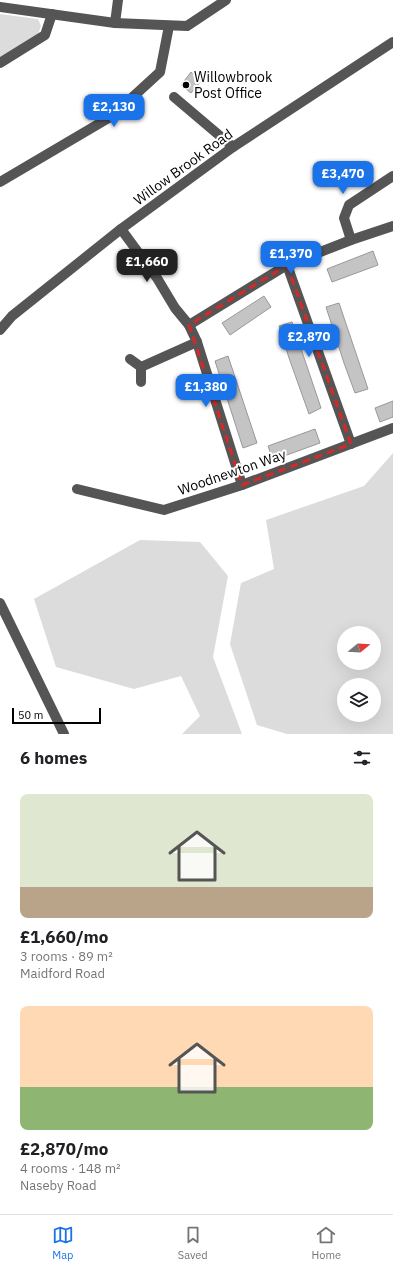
<!DOCTYPE html>
<meta charset="utf-8">
<style>
:root{--surface:#fff;--page:#f2f2f2;--text:#202124;--muted:#757577;--line:#e0e0e0;--accent:#1a73e8}
body{margin:0;font-family:"IBM Plex Sans",sans-serif;background:var(--page);color:var(--text);height:100vh;display:flex;flex-direction:column;font-size:15px;white-space:nowrap}
*{box-sizing:border-box;margin:0}
p{font-size:13px;color:var(--muted)}
.icon{flex:none;width:22px;height:22px;fill:none;stroke:currentColor;stroke-width:2;stroke-linecap:round;stroke-linejoin:round}
.map{position:relative;height:734px;overflow:hidden}
.drawer{display:flex;flex-direction:column;background:var(--surface);flex:1}
.drawer>*{flex:none}
.needle{width:26px;rotate:72deg}
.controls{position:absolute;left:337px;top:626px;display:grid;gap:8px}
.controls a{display:grid;place-items:center;width:44px;height:44px;border-radius:50%;background:var(--surface);box-shadow:0 4px 16px #0002;font-size:20px}
.scale{position:absolute;left:12px;bottom:10px;width:89px;box-sizing:border-box;padding-left:4px;border:2px solid #000;border-top:0;font-size:11px;line-height:14px;white-space:nowrap;color:#000;-webkit-text-stroke:3px #fff;paint-order:stroke}
.price{position:absolute;translate:-50% -34px;padding:0 9px;border-radius:8px;background:var(--accent);color:#fff;font-size:13px;line-height:26px;filter:drop-shadow(0 1px 2px #0008)}
.price::after{content:'';position:absolute;left:50%;top:24px;width:12px;height:9px;margin-left:-6px;background:inherit;clip-path:polygon(0 0,100% 0,50% 100%)}
.price.current{background:#222;color:#fff}
ul{padding:0;list-style:none}
li{display:grid;align-content:center;gap:8px;height:212px;padding:0 20px}
li span{display:grid;place-items:center;height:124px;border-radius:8px;color:#555}
li>.icon{margin-inline-start:auto}
span .icon{width:72px;height:72px;fill:#fffc;stroke-width:1}
li b{font-size:17px}
h2{display:flex;justify-content:space-between;align-items:center;height:48px;padding:0 20px;font-size:17px}
.dock{display:flex;justify-content:space-around;align-items:center;height:56px;border-top:1px solid var(--line);background:var(--surface);font-size:11px;color:var(--muted)}
.dock a{display:grid;justify-items:center;gap:2px}
.dock .current{color:var(--accent)}
.map>svg:first-child{display:block}
</style>
<div class="map">
<svg width="393" height="734" viewBox="0 0 393 734">
<rect width="100%" height="100%" fill="#fff"/>
<!-- green -->
<g fill="#dcdcdc" fill-rule="evenodd">
<path d="M0,14L38,19L41,26L38,34L0,59Z"/>
<path d="M393,453V734H287L257,725L230,644L241,583L274,569L266,520L364,486ZM344,633H374V663H344ZM344,685H374V715H344Z"/>
<path d="M140,540L200,542L228,576L213,657L242,734H182L200,716L181,676L134,689L56,667L34,599Z"/>
</g>
<!-- building -->
<g fill="#c4c4c4" stroke="#999">
<path d="M191,72L201,81L191,93L181,85Z"/>
<path d="M373,251L378,265L332,282L327,269Z"/>
<path d="M264,296L271,307L230,335L222,323Z"/>
<path d="M339,303L368,389L355,393L344,363L326,307Z"/>
<path d="M292,322L321,408L309,414L289,358L279,326Z"/>
<path d="M228,356L257,443L243,448L215,361Z"/>
<path d="M393,401V417L380,422L375,408Z"/>
<path d="M315,429L320,443L273,460L268,446Z"/>
</g>
<g fill="none" stroke-linecap="round" stroke-linejoin="round">
<!-- minor -->
<g stroke="#555" stroke-width="10">
<path d="M0,7L115,23L187,26L226,0"/>
<path d="M115,23L118,0"/>
<path d="M0,63L45,35L52,14"/>
<path d="M174,97L233,147"/>
<path d="M0,182L112,116L160,72L169,26"/>
<path d="M121,229L157,278L175,308L189,325L197,342L242,485"/>
<path d="M351,240L344,218L349,205L393,176"/>
<path d="M287,265L351,444"/>
<path d="M189,325L287,265L351,240L393,226"/>
<path d="M0,330L12,316L121,229L233,147L393,42"/>
<path d="M130,359L141,367V382"/>
<path d="M141,367L197,342"/>
<path d="M77,489L164,510L242,485L393,428"/>
<path d="M0,603L64,734"/>
</g>
</g>
<!-- marked area -->
<path fill="none" stroke="#d62828" stroke-width="3" stroke-dasharray="8 5" stroke-linejoin="round" d="M287,265L351,444L242,485L189,325Z"/>
<!-- markers -->
<circle fill="#000" stroke="#fff" stroke-width="1.5" cx="186" cy="85" r="4"/>
<g text-anchor="middle" dominant-baseline="central" stroke-width="4" stroke-linejoin="round" paint-order="stroke">
<!-- poi labels -->
<g font-size="14" fill="#000" stroke="#fff" text-anchor="start">
<text x="194" y="77">Willowbrook<tspan x="194" dy="16">Post Office</tspan></text>
</g>
<!-- street labels -->
<g font-size="14" fill="#000" stroke="#fff">
<text transform="translate(183 167) rotate(-36)">Willow Brook Road</text>
<text transform="translate(232 472) rotate(-19)">Woodnewton Way</text>
</g>
</g>
</svg>
<div class="controls">
<a><svg class="needle" viewBox="-14 -14 28 28"><path d="M0-13l5 13h-10z" fill="#e53935"/><path d="M0 13l5-13h-10z" fill="#757577"/></svg></a>
<a><svg class="icon" aria-label="layers" viewBox="0 0 24 24"><path d="M12 4l9 5-9 5-9-5zM3 14l9 5 9-5"/></svg></a>
</div>
<div class="scale">50 m</div>
<b class="price" style="left:114px;top:128px">£2,130</b>
<b class="price" style="left:343px;top:195px">£3,470</b>
<b class="price" style="left:291px;top:275px">£1,370</b>
<b class="price current" style="left:147px;top:283px">£1,660</b>
<b class="price" style="left:309px;top:358px">£2,870</b>
<b class="price" style="left:206px;top:408px">£1,380</b>
</div>
<section class="drawer">
<h2>6 homes<svg class="icon" aria-label="filters" viewBox="0 0 24 24"><path d="M4 7h16M4 17h16"/><circle cx="9" cy="7" r="2"/><circle cx="15" cy="17" r="2"/></svg></h2>
<ul>
<li><span style="background:linear-gradient(#dfe7d0 75%,#b9a48a 0)"><svg class="icon" aria-label="home" viewBox="0 0 24 24"><path d="M3 11l9-7 9 7M6 9v11h12V9"/></svg></span><div><b>£1,660/mo</b><p>3 rooms · 89 m²</p><p>Maidford Road</p></div></li>
<li><span style="background:linear-gradient(#ffd9b3 65%,#8fb573 0)"><svg class="icon" aria-label="home" viewBox="0 0 24 24"><path d="M3 11l9-7 9 7M6 9v11h12V9"/></svg></span><div><b>£2,870/mo</b><p>4 rooms · 148 m²</p><p>Naseby Road</p></div></li>
</ul>
</section>
<nav class="dock">
<a class="current"><svg class="icon" aria-label="map" viewBox="0 0 24 24"><path d="M3 6l6-2 6 2 6-2v14l-6 2-6-2-6 2zM9 4v14M15 6v14"/></svg>Map</a>
<a><svg class="icon" aria-label="saved" viewBox="0 0 24 24"><path d="M7 4h10v16l-5-4-5 4z"/></svg>Saved</a>
<a><svg class="icon" aria-label="home" viewBox="0 0 24 24"><path d="M3 11l9-7 9 7M6 9v11h12V9"/></svg>Home</a>
</nav>
